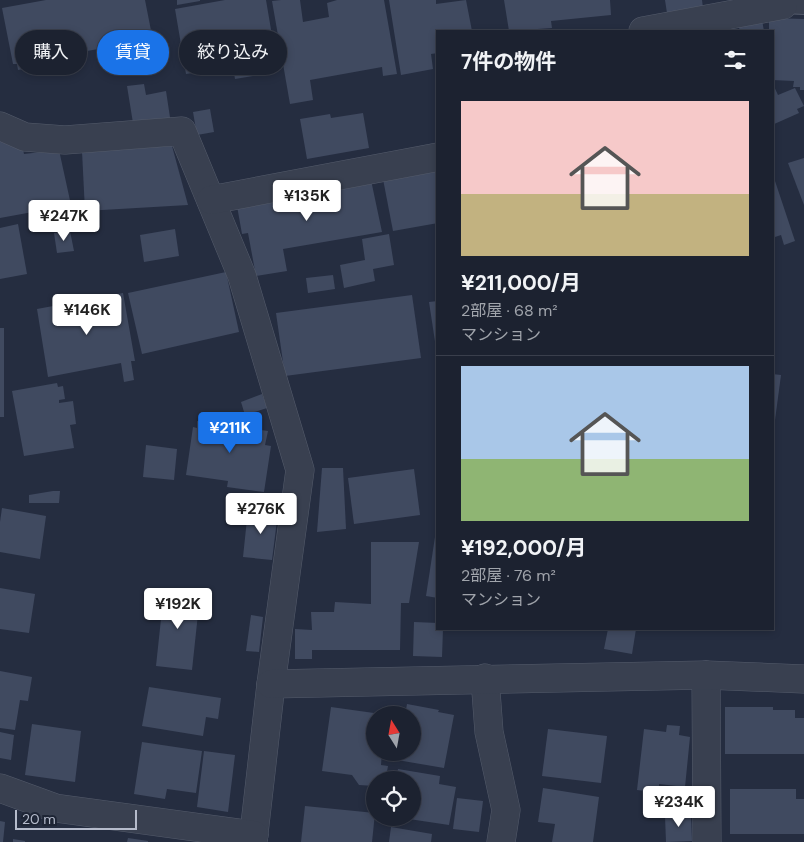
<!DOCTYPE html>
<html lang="ja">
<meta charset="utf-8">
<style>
:root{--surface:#1c2230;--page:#292f3c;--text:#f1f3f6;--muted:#a0a4ab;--line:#3a3f4c;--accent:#1a73e8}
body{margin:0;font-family:"DM Sans","Noto Sans JP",sans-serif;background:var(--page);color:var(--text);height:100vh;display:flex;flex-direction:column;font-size:19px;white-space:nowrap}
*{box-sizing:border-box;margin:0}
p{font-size:16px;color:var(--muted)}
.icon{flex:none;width:28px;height:28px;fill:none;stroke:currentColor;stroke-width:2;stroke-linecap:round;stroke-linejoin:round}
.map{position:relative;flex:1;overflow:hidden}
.details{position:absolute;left:436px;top:30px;width:338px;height:600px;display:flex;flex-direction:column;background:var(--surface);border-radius:0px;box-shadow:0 2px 8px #0003,0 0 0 1px var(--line)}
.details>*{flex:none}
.top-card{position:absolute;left:15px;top:30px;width:346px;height:45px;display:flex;gap:10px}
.needle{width:32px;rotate:349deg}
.buttons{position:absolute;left:366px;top:706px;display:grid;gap:10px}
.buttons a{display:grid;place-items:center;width:55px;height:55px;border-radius:50%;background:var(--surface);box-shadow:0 2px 8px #0003,0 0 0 1px var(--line);font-size:25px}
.scale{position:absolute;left:15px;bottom:12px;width:122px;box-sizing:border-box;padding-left:5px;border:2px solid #b5bbcb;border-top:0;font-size:14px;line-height:18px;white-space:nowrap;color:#b5bbcb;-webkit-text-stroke:4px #1e2535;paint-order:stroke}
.price{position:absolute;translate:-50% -42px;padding:0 11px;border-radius:5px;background:#fff;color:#222;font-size:16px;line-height:32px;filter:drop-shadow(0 1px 2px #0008)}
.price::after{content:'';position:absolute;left:50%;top:30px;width:15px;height:11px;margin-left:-8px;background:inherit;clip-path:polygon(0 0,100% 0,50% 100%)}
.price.selected{background:var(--accent);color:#fff}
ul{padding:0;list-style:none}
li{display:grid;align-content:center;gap:10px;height:265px;padding:0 25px}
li+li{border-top:1px solid var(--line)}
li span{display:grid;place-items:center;height:155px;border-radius:0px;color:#555}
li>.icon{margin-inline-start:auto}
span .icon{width:90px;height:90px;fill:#fffc;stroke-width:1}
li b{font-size:21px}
h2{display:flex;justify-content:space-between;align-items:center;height:60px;padding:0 25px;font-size:21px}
.pill{padding:0 18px;border-radius:22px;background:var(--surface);box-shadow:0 2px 8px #0003,0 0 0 1px var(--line);font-size:18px;line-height:45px}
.pill.selected{background:var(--accent);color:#fff}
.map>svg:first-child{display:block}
</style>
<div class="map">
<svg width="804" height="842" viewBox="0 0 804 842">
<rect width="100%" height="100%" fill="#252d40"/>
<!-- building -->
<g fill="#404a60">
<path d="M46,0H145L157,61L136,65L132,43L42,59L43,65L18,70L17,64H13L2,8Z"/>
<path d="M177,0H200V1L177,5Z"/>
<path d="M225,0H266L276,59L264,61L266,74L235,79L233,67L186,74L175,9Z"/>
<path d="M281,0H300L303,22L329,17L327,3L337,0H384L397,74L383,76L382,67L310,80L313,100L290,104L272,1Z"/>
<path d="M389,0H436V4L466,0L472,31H438V53L431,54L433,69L401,75Z"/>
<path d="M504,0H610L611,15L551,21L552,28L509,31Z"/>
<path d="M665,0H702L703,8L667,13Z"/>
<path d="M769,18L804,19V90H800V87H793L794,81L772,80V31H769Z"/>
<path d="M762,20L764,31H740L738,24Z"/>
<path d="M772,82L778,95L795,88L804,106L797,109L799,113L772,125Z"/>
<path d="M144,84L146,95L166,91L171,124L133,123L127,86Z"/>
<path d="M210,109L214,132L197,135L193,112Z"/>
<path d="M363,113L369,148L307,159L300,119L330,114L331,118Z"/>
<path d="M0,140L22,145L24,154L59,150L71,205L0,218Z"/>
<path d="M172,146L188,205L85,211L82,151Z"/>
<path d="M804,158V205L788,163Z"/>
<path d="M438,169V223L393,231L383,179Z"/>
<path d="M772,178H774L795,241L784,245L781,235L772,238Z"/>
<path d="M371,180L382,232L283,249L287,271L256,276L248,233L242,234L237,206Z"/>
<path d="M18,224L27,274L0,279V228Z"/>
<path d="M175,229L179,256L144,262L140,235Z"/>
<path d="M70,231L74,251L57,253L54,233Z"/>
<path d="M389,234L394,265L373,269L375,281L344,288L340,265L365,260L362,239Z"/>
<path d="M226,272L239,332L142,354L128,293Z"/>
<path d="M333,275L335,289L308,293L306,278Z"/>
<path d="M123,293L135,361H131L134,380L124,382L121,363L48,377L37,309Z"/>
<path d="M412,295L421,358L285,376L276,313Z"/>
<path d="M438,301V348H436L429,302Z"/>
<rect x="0" y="328" width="4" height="89"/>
<path d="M772,374L781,375L775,420H772Z"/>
<path d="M57,383L58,387L63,386L65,399L59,400V403L73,401L76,424L70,425L74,448L24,456L12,391Z"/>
<path d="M262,394L267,408L245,415L241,402Z"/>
<path d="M220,412L230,413L228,425L268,431L265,445L271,446L264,492L227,487L228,481L186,475L193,427L197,428V421L217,424Z"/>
<path d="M146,445L177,449L174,480L143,477Z"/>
<path d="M322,468H343L346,529L317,532Z"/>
<path d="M414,469L420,515L354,524L348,478Z"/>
<path d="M53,491H60L59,503H29V495Z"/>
<path d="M2,508L46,516L40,559L0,552V522Z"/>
<path d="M254,509L278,512L272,560L243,557L247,519L253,520Z"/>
<path d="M435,537L438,538V598L426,596Z"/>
<path d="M371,542H419L409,603H401L400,650H312V659H295V629L312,630L311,612H334L335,602L371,604Z"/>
<path d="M0,588L35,594L29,633L0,629Z"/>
<path d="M164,591L200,595L192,670L156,666Z"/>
<path d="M251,615L263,617L259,652L246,651Z"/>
<path d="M414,622L438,623V629H443L442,657L413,656Z"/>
<path d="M608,629H636L632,654L604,649Z"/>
<path d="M0,671L32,677L28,701L20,700L15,730L0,728Z"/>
<path d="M149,687L221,698L218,719L206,717L203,736L142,726Z"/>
<path d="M407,704L439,710L438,712L454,715L444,768L397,760L399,752H412V715H405Z"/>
<path d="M331,707L381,714L375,715V752H382L381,765L388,766L386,777L384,780H375V786L359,785L352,775L322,771Z"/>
<path d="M725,707H773V710H795V718H804V754H725Z"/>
<path d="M32,724L81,731L75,782L25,775Z"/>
<path d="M667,725L680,726L679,735L690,737L685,787L659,784V793L637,790L644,729L666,732Z"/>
<path d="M548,729L607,736L601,783L542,776Z"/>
<path d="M0,732L14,735L11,760L0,758Z"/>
<path d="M142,742L202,751L196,793L167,789L165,799L134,794Z"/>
<path d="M204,751L235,755L228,812L197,807Z"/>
<path d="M398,769L440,776L439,784L456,787L449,825L409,819L412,818V780H396Z"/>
<path d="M543,788L599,797L593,842H552L555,824L538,822Z"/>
<path d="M730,789H796V799H804V834H730Z"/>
<path d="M457,798L483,801L479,832L453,829Z"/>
<path d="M305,806L375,813L372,842H301Z"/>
<path d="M691,815L692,841L666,842L665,816Z"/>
<path d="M0,821L5,822L3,842H0Z"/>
<path d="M391,827L432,834L431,842H389Z"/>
<path d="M128,838L148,841V842H127Z"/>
<path d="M13,839L25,841V842H13Z"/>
</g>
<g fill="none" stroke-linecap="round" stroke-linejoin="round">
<defs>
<path id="lane" d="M783,5L804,6"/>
<g id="street">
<path d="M643,31L783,5V0"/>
<path d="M0,126L25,137L65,140L182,131L242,276L300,470L271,684L253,842"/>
<path d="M211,200L438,157"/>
<path d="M706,675L707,842"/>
<path d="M485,678L489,732L506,810L501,842"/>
<path d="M271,684L706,675L804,679"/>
<path d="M0,788L55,808L254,835"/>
</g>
</defs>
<!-- lane casing -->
<use href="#lane" stroke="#545b6b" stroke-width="18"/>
<!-- street casing -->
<use href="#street" stroke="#545b6b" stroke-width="29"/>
<!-- lane -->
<use href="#lane" stroke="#394050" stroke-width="16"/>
<!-- street -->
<use href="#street" stroke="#394050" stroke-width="28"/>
</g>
</svg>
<div class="buttons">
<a><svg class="needle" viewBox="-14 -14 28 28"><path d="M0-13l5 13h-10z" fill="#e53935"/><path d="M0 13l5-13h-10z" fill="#a0a4ab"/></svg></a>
<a><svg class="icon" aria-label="locate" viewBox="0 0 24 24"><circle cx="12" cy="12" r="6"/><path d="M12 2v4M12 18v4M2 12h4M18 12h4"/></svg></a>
</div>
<div class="scale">20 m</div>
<b class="price" style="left:307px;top:222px">¥135K</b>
<b class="price" style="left:64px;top:242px">¥247K</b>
<b class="price" style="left:87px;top:336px">¥146K</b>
<b class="price selected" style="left:230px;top:454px">¥211K</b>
<b class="price" style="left:261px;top:535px">¥276K</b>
<b class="price" style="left:178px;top:630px">¥192K</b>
<b class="price" style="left:679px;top:828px">¥234K</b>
<div class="top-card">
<a class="pill">購入</a>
<a class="pill selected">賃貸</a>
<a class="pill">絞り込み</a>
</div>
<section class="details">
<h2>7件の物件<svg class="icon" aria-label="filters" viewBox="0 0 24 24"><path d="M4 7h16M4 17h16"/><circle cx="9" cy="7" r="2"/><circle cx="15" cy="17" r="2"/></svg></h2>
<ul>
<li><span style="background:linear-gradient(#f6c9c9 60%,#c2b280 0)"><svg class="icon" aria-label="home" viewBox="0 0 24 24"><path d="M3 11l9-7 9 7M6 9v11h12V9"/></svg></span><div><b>¥211,000/月</b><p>2部屋 · 68 m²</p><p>マンション</p></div></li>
<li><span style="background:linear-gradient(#a9c7e8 60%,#8fb573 0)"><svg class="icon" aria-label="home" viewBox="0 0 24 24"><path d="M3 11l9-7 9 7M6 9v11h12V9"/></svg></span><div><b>¥192,000/月</b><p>2部屋 · 76 m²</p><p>マンション</p></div></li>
</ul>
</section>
</div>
